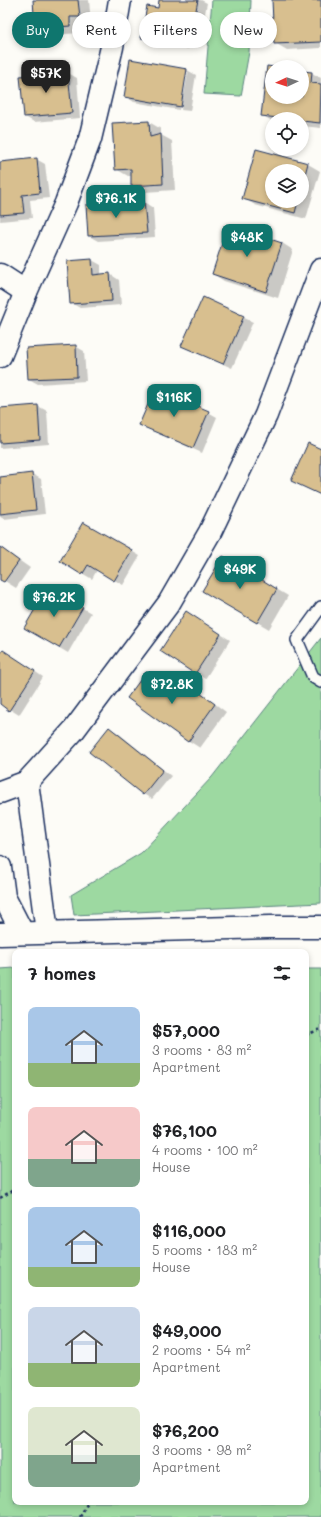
<!DOCTYPE html>
<meta charset="utf-8">
<style>
:root{--surface:#fff;--page:#f6f6f6;--text:#202124;--muted:#757577;--accent:#0f766e}
body{margin:0;font-family:Mali,sans-serif;background:var(--page);color:var(--text);height:100vh;display:flex;flex-direction:column;font-size:15px;white-space:nowrap}
*{box-sizing:border-box;margin:0}
p{font-size:13px;color:var(--muted)}
.icon{flex:none;width:22px;height:22px;fill:none;stroke:currentColor;stroke-width:2;stroke-linecap:round;stroke-linejoin:round}
.map{position:relative;flex:1;overflow:hidden}
.side{position:absolute;left:12px;top:949px;width:297px;height:556px;display:flex;flex-direction:column;background:var(--surface);border-radius:8px;box-shadow:0 2px 6px #0003}
.side>*{flex:none}
.hud{position:absolute;left:12px;top:12px;width:297px;height:36px;display:flex;gap:8px}
.needle{width:26px;rotate:266deg}
.buttons{position:absolute;left:265px;top:60px;display:grid;gap:8px}
.buttons a{display:grid;place-items:center;width:44px;height:44px;border-radius:50%;background:var(--surface);box-shadow:0 2px 6px #0003;font-size:20px}
.price{position:absolute;translate:-50% -34px;padding:0 9px;border-radius:8px;background:var(--accent);color:#fff;font-size:13px;line-height:26px;filter:drop-shadow(0 1px 2px #0008)}
.price::after{content:'';position:absolute;left:50%;top:24px;width:12px;height:9px;margin-left:-6px;background:inherit;clip-path:polygon(0 0,100% 0,50% 100%)}
.price.selected{background:#222;color:#fff}
ul{padding:0;list-style:none}
li{display:flex;align-items:center;gap:12px;height:100px;padding:0 16px}
li span{display:grid;place-items:center;flex:none;width:112px;height:80px;border-radius:8px;color:#555}
li>.icon{margin-inline-start:auto}
span .icon{width:48px;height:48px;fill:#fffc;stroke-width:1}
li b{font-size:17px}
h2{display:flex;justify-content:space-between;align-items:center;height:48px;padding:0 16px;font-size:17px}
.pill{padding:0 14px;border-radius:18px;background:var(--surface);box-shadow:0 2px 6px #0003;font-size:14px;line-height:36px}
.pill.selected{background:var(--accent);color:#fff}
.map>svg:first-child{display:block}
</style>
<div class="map">
<svg width="321" height="1517" viewBox="0 0 321 1517">
<rect width="100%" height="100%" fill="#fdfcf7"/>
<filter id="ink" filterUnits="userSpaceOnUse"><feTurbulence type="fractalNoise" baseFrequency=".025" numOctaves="2"/><feDisplacementMap in="SourceGraphic" scale="8" xChannelSelector="R" yChannelSelector="G"/><feConvolveMatrix kernelMatrix="1 2 1 2 8 2 1 2 1" color-interpolation-filters="sRGB"/></filter>
<g filter="url(#ink)">
<!-- green -->
<g fill="#9dd9a1" stroke="#5c8480">
<path d="M212,0H251L249,52L241,96L204,94Z"/>
<path d="M321,638V903L74,915L71,895L141,853L212,777Z"/>
<path d="M15,968V1502H306V969H321V1517H0V969Z"/>
</g>
<!-- shadow -->
<g fill="#0003" fill-rule="evenodd">
<path d="M34,0H89L91,23H81L82,33L48,35L36,28Z"/>
<path d="M160,0H201L207,3L203,24L193,23L188,49L151,42L142,37L159,10Z"/>
<path d="M273,0H321V48L287,50L275,43Z"/>
<path d="M131,60L187,70L196,75L190,111L181,110L188,72H186L179,110L134,102L125,96Z"/>
<path d="M272,68V97H302V72L312,73L321,78V128L302,126V119H272V121L262,115Z"/>
<path d="M68,73L77,78L80,118L34,122L25,117Z"/>
<path d="M149,122L161,129V135L172,141L175,190L144,192L132,185V176H128L116,169Z"/>
<path d="M257,150L308,164L320,171L306,219L255,205L243,198ZM272,171H302V201H272Z"/>
<path d="M36,159L45,164L49,198L30,200L32,218L0,221V163Z"/>
<path d="M144,202L153,208L155,237L98,241L89,236L87,206Z"/>
<path d="M282,243L293,250L278,298L224,281L213,274Z"/>
<path d="M92,260L101,265V275L110,274L119,280L121,305L80,308L71,303Z"/>
<path d="M203,299L253,322L232,368L191,350Z"/>
<path d="M75,346L84,351L86,381L38,384L29,379Z"/>
<path d="M38,406L47,411L49,444L0,448V409Z"/>
<path d="M208,412L217,417L202,453L140,425Z"/>
<path d="M32,474L41,479L45,514L4,519L0,517V478Z"/>
<path d="M84,523L140,556L123,585L97,570L92,579L61,561Z"/>
<path d="M0,547L30,568L16,588L0,578Z"/>
<path d="M223,557L288,596L269,629L203,590Z"/>
<path d="M49,588L91,613L68,653L26,628Z"/>
<path d="M195,618L230,640L205,679L162,651Z"/>
<path d="M0,656H12L43,677L19,715L0,703Z"/>
<path d="M146,673L175,692L182,682L194,688L226,712L200,748L189,741Z"/>
<path d="M109,728L118,733L171,776L152,799L143,794Z"/>
</g>
<!-- building -->
<g fill="#d8bf8f" stroke="#1b2f5e">
<path d="M33,0H78L80,17H70V26L35,29Z"/>
<path d="M159,0H198L194,20L184,18L179,45L141,38L147,6L158,8Z"/>
<path d="M272,0H321V42L274,44Z"/>
<path d="M130,59L187,69L181,107L124,97Z"/>
<path d="M267,66L274,67H272V97H302V71L312,72L311,83L321,84L320,123L302,121V119H286L261,116Z"/>
<path d="M68,72L72,113L24,117L20,76Z"/>
<path d="M149,121L150,137L161,134L163,184L131,186V169L115,170L112,123Z"/>
<path d="M256,149L308,163L302,186V171H272V201H298L295,213L242,199Z"/>
<path d="M37,158L40,193L22,195L24,213L0,215V162Z"/>
<path d="M144,201L147,233L88,236L86,205Z"/>
<path d="M228,225L282,243L266,292L212,274Z"/>
<path d="M92,259L93,275L110,273L112,301L70,304L67,261Z"/>
<path d="M203,297L244,316L223,364L181,346Z"/>
<path d="M76,345L77,377L28,379L26,348Z"/>
<path d="M155,388L209,411L193,448L139,425Z"/>
<path d="M38,405L40,440L0,443V408Z"/>
<path d="M308,443L321,449V495L291,481Z"/>
<path d="M32,473L36,510L0,514V477Z"/>
<path d="M83,522L132,550L114,581L88,565L82,575L60,561Z"/>
<path d="M0,547L19,561L4,582L0,580Z"/>
<path d="M223,556L277,589L257,623L202,591Z"/>
<path d="M48,587L83,607L59,648L24,628Z"/>
<path d="M186,611L221,634L195,674L160,651Z"/>
<path d="M3,650L35,671L9,711L0,704V654Z"/>
<path d="M146,672L174,692L182,680L215,704L188,742L127,698Z"/>
<path d="M109,727L163,770L143,795L89,752Z"/>
</g>
<g fill="none" stroke-linecap="round" stroke-linejoin="round">
<defs>
<path id="lane" d="M321,607L297,640L313,677L321,682"/>
<g id="street">
<path d="M0,275L26,292"/>
<path d="M0,356L26,292L66,203L90,139L112,47L120,0"/>
</g>
<g id="secondary">
<path d="M27,782L47,932"/>
<path d="M0,792L27,782L74,730L169,603L210,532L266,415L321,270"/>
<path d="M0,867L4,897L22,932"/>
<path d="M0,934L271,927H321"/>
</g>
</defs>
<!-- lane casing -->
<use href="#lane" stroke="#1b2f5e" stroke-width="14"/>
<!-- street casing -->
<use href="#street" stroke="#1b2f5e" stroke-width="25"/>
<!-- secondary casing -->
<use href="#secondary" stroke="#1b2f5e" stroke-width="25"/>
<!-- path -->
<g stroke="#1b2f5e" stroke-width="2.5" stroke-dasharray="3 3" stroke-linecap="butt">
<path d="M306,1035L321,1029"/>
<path d="M0,1198L15,1189"/>
<path d="M80,1517L88,1502"/>
</g>
<!-- lane -->
<use href="#lane" stroke="#fdfcf7" stroke-width="11"/>
<!-- street -->
<use href="#street" stroke="#fdfcf7" stroke-width="22"/>
<!-- secondary -->
<use href="#secondary" stroke="#fdfcf7" stroke-width="22"/>
</g>
</g>
</svg>
<div class="buttons">
<a><svg class="needle" viewBox="-14 -14 28 28"><path d="M0-13l5 13h-10z" fill="#e53935"/><path d="M0 13l5-13h-10z" fill="#757577"/></svg></a>
<a><svg class="icon" aria-label="locate" viewBox="0 0 24 24"><circle cx="12" cy="12" r="6"/><path d="M12 2v4M12 18v4M2 12h4M18 12h4"/></svg></a>
<a><svg class="icon" aria-label="layers" viewBox="0 0 24 24"><path d="M12 4l9 5-9 5-9-5zM3 14l9 5 9-5"/></svg></a>
</div>
<b class="price selected" style="left:46px;top:94px">$57K</b>
<b class="price" style="left:116px;top:219px">$76.1K</b>
<b class="price" style="left:247px;top:258px">$48K</b>
<b class="price" style="left:174px;top:418px">$116K</b>
<b class="price" style="left:240px;top:590px">$49K</b>
<b class="price" style="left:54px;top:618px">$76.2K</b>
<b class="price" style="left:172px;top:705px">$72.8K</b>
<div class="hud">
<a class="pill selected">Buy</a>
<a class="pill">Rent</a>
<a class="pill">Filters</a>
<a class="pill">New</a>
</div>
<section class="side">
<h2>7 homes<svg class="icon" aria-label="filters" viewBox="0 0 24 24"><path d="M4 7h16M4 17h16"/><circle cx="9" cy="7" r="2"/><circle cx="15" cy="17" r="2"/></svg></h2>
<ul>
<li><span style="background:linear-gradient(#a9c7e8 70%,#8fb573 0)"><svg class="icon" aria-label="home" viewBox="0 0 24 24"><path d="M3 11l9-7 9 7M6 9v11h12V9"/></svg></span><div><b>$57,000</b><p>3 rooms · 83 m²</p><p>Apartment</p></div></li>
<li><span style="background:linear-gradient(#f6c9c9 65%,#7fa58c 0)"><svg class="icon" aria-label="home" viewBox="0 0 24 24"><path d="M3 11l9-7 9 7M6 9v11h12V9"/></svg></span><div><b>$76,100</b><p>4 rooms · 100 m²</p><p>House</p></div></li>
<li><span style="background:linear-gradient(#a9c7e8 75%,#8fb573 0)"><svg class="icon" aria-label="home" viewBox="0 0 24 24"><path d="M3 11l9-7 9 7M6 9v11h12V9"/></svg></span><div><b>$116,000</b><p>5 rooms · 183 m²</p><p>House</p></div></li>
<li><span style="background:linear-gradient(#c9d6e8 70%,#8fb573 0)"><svg class="icon" aria-label="home" viewBox="0 0 24 24"><path d="M3 11l9-7 9 7M6 9v11h12V9"/></svg></span><div><b>$49,000</b><p>2 rooms · 54 m²</p><p>Apartment</p></div></li>
<li><span style="background:linear-gradient(#dfe7d0 60%,#7fa58c 0)"><svg class="icon" aria-label="home" viewBox="0 0 24 24"><path d="M3 11l9-7 9 7M6 9v11h12V9"/></svg></span><div><b>$76,200</b><p>3 rooms · 98 m²</p><p>Apartment</p></div></li>
</ul>
</section>
</div>
